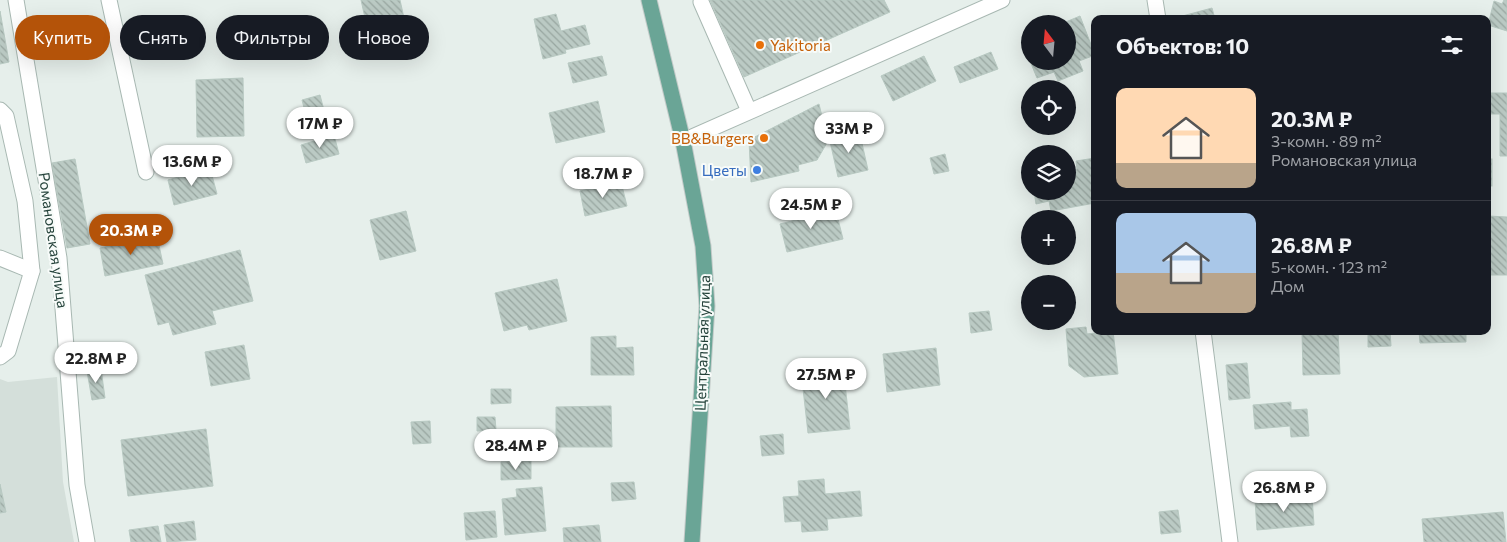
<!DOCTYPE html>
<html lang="ru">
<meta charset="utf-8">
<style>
:root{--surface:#171b24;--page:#242831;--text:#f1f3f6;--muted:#9ea1a6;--line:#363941;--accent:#b45309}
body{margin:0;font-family:Commissioner,sans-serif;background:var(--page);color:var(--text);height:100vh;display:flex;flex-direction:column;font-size:19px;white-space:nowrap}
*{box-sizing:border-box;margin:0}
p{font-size:16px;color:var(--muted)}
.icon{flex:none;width:28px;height:28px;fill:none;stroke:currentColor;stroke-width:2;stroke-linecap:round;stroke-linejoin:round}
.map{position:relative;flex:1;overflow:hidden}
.drawer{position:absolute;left:1091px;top:15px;width:400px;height:320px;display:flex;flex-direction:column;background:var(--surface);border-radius:10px;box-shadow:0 5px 20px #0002}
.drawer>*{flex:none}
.banner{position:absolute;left:15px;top:15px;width:475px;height:45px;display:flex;gap:10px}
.needle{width:32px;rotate:344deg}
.buttons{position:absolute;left:1021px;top:15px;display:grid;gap:10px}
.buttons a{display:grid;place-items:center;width:55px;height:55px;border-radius:50%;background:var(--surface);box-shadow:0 5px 20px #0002;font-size:25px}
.price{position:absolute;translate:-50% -42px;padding:0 11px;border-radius:18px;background:#fff;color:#222;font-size:16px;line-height:32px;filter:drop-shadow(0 1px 2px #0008)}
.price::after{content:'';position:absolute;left:50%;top:30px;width:15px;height:11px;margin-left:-8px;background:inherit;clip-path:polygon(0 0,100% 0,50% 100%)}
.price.on{background:var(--accent);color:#fff}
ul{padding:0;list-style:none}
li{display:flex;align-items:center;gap:15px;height:125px;padding:0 25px}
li+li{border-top:1px solid var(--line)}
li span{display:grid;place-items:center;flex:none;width:140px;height:100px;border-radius:10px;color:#555}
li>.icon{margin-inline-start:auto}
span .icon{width:60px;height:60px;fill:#fffc;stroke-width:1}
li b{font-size:21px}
h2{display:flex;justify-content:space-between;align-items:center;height:60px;padding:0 25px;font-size:21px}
.tag{padding:0 18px;border-radius:22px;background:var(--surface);box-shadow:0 5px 20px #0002;font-size:18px;line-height:45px}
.tag.on{background:var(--accent);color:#fff}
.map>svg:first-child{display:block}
</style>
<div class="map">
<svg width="1507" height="542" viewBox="0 0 1507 542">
<defs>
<pattern id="building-back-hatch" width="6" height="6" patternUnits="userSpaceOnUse" patternTransform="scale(1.25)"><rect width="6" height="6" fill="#bbcac4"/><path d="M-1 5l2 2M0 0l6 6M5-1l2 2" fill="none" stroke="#98a6a0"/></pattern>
</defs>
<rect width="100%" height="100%" fill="#e6efeb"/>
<!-- built -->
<path fill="#d4dfda" d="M57,377L63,482L74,542H0V379L8,382Z"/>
<!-- building -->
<g fill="url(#building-back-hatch)" stroke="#b8c9c2">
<path d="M361,0H400L404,18L400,20L407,50L374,58Z"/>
<path d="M710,0H884L890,12L744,77Z"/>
<path d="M1504,0H1507V31L1488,25L1494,1L1502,4Z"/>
<path d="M1212,8L1215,19H1175V18Z"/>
<path d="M0,11L9,62L0,64Z"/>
<path d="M556,14L561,31L585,25L590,44L565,50L566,53L543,59L534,19Z"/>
<path d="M1080,16L1095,55L1079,61L1083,71L1058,81L1054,72L1037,78L1030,61H1068V24H1061Z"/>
<path d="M1030,37V61L1022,40Z"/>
<path d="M991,52L998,69L960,83L954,67Z"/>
<path d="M602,56L607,75L573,83L568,63Z"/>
<path d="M924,56L936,81L893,101L881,76Z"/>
<path d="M243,78L244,136L197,137L196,80Z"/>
<path d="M1488,93H1507V156H1500V114H1488Z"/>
<path d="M320,95L326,118L308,123L302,100Z"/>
<path d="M598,101L605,132L556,143L549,113Z"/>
<path d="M819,104L828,141L817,160L798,165L799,171L751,182L749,140Z"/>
<path d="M859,130L868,170L838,177L829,137Z"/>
<path d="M334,135L339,154L306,163L301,145Z"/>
<path d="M945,154L949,171L934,174L930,158Z"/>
<path d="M1095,158V203L1051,211L1049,201L1036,204L1034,191H1068V171L1077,169L1076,161Z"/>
<path d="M75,159L90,244L67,248L52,163Z"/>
<rect x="1488" y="159" width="4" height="27"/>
<path d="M210,168L217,194L174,205L168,180Z"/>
<path d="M621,182L627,206L585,216L580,191Z"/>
<path d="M818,206L820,215L836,211L843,239L787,252L780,224L800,219L798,210Z"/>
<path d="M406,211L416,251L380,260L370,220Z"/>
<path d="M1488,216L1507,217V275H1488Z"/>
<path d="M157,236L163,264L105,276L100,248Z"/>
<path d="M240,250L253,301L212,311L216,324L173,335L169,322L158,325L145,275Z"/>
<path d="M557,279L567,321L529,330L527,325L504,331L495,293Z"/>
<path d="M989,311L992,330L971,333L969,313Z"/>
<path d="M1086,327L1087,334L1113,331L1118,374L1084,377L1069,366L1066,329Z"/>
<path d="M1302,331H1338L1340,374L1303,375Z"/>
<path d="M1368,331H1390L1391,346L1368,347Z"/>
<path d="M1419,331H1466V342L1420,343Z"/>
<path d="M616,336V348L633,347L634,375H591V337Z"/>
<path d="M244,345L250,379L211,386L205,352Z"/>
<path d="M936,348L940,385L887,392L883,354Z"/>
<path d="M1247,363L1250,398L1229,400L1226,365Z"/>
<path d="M843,366L850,429L808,433L801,371Z"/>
<path d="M101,369L105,398L92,400L87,371Z"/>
<path d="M491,389H511V403L491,404Z"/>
<path d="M1291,402V410L1307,409L1309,436L1291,437L1290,426L1255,429L1253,405Z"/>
<path d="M611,406L612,447H556V407Z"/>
<path d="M477,417H495L496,430L477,431Z"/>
<path d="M430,421L431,443L413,444L411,422Z"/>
<path d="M206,429L213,486L128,496L121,440Z"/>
<path d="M783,434L784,454L762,456L760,436Z"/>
<path d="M531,461V479L501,480V462Z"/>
<path d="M824,479L825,494L860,491L862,516L827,519L828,530L802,532L801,521L785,522L783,497L799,496L798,481Z"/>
<path d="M634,482L636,499L612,501L611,483Z"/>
<path d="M0,484L6,512L0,513Z"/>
<path d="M542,487L546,531L505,535L502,499L517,497L516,489Z"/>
<path d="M1312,496L1314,525L1257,530L1255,500Z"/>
<path d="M1178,510L1181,532L1161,534L1159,512Z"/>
<path d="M495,511L497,537L466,540L464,513Z"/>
<path d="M1503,512L1506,542H1424L1422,519Z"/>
<path d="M194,521L196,540L167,542L164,525Z"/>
<path d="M599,525L601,542H564L563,528Z"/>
<path d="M158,526L161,542H131L129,530Z"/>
</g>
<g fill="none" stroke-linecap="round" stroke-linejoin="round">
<defs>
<g id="minor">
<path d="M16,0L59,258L77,485L87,542"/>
<path d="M109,0L146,172"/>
<path d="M1155,0L1158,19"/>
<path d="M701,2L749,111"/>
<path d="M0,110L6,116L25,201L32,271L8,351L0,357"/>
<path d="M683,141L1002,0"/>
<path d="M0,258L32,271"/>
<path d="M1203,331L1230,542"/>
</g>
<path id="major" d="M649,0L683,141L703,246L707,306L692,542"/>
</defs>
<!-- minor casing -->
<use href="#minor" stroke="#a8b8b2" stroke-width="17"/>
<!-- major casing -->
<use href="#major" stroke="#c2cac8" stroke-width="17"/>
<!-- minor -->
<use href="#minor" stroke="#fff" stroke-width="15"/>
<!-- major -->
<use href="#major" stroke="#6aa596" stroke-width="15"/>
</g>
<!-- markers -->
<g fill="#e8710a" stroke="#f7fbf9" stroke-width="2">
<circle cx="760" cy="45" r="5"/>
<circle cx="764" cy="138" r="5"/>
</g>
<circle fill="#3f7fe0" stroke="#f7fbf9" stroke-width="2" cx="757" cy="170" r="5"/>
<g text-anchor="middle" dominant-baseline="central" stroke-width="4" stroke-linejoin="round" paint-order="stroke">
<!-- food labels -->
<g font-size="15" fill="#c56008" stroke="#f7fbf9" text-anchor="start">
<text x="770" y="45">Yakitoria</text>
<text x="754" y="138" text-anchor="end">BB&amp;Burgers</text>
</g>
<!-- shop labels -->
<g font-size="15" fill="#366cbe" stroke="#f7fbf9" text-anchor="end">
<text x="747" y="170">Цветы</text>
</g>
<!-- street labels -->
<g font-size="15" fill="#24423a" stroke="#f7fbf9">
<text transform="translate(54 240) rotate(82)">Романовская улица</text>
<text transform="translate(702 343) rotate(-88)">Центральная улица</text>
</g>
</g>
</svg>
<div class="buttons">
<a><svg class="needle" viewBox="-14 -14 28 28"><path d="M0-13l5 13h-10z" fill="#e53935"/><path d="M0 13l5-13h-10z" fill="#9ea1a6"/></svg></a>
<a><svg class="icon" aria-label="locate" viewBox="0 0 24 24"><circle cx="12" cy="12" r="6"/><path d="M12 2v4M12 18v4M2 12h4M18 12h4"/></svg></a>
<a><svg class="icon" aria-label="layers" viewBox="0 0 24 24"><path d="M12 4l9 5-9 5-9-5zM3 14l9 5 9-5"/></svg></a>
<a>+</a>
<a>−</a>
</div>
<b class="price" style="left:320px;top:149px">17M ₽</b>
<b class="price" style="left:849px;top:154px">33M ₽</b>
<b class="price" style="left:192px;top:187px">13.6M ₽</b>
<b class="price" style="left:603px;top:199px">18.7M ₽</b>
<b class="price" style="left:811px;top:230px">24.5M ₽</b>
<b class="price on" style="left:131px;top:256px">20.3M ₽</b>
<b class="price" style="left:96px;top:384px">22.8M ₽</b>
<b class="price" style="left:826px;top:400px">27.5M ₽</b>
<b class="price" style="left:516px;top:471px">28.4M ₽</b>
<b class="price" style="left:1284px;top:513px">26.8M ₽</b>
<div class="banner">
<a class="tag on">Купить</a>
<a class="tag">Снять</a>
<a class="tag">Фильтры</a>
<a class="tag">Новое</a>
</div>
<section class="drawer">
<h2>Объектов: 10<svg class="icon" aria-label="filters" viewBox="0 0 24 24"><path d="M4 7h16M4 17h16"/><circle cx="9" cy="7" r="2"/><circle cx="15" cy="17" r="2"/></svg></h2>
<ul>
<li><span style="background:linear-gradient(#ffd9b3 75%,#b9a48a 0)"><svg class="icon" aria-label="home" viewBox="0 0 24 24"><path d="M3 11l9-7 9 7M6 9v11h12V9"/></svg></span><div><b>20.3M ₽</b><p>3-комн. · 89 m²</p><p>Романовская улица</p></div></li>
<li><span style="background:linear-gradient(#a9c7e8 60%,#b9a48a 0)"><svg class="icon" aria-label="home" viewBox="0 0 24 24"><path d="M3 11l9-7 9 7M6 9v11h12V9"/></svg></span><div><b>26.8M ₽</b><p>5-комн. · 123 m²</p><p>Дом</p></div></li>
</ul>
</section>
</div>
